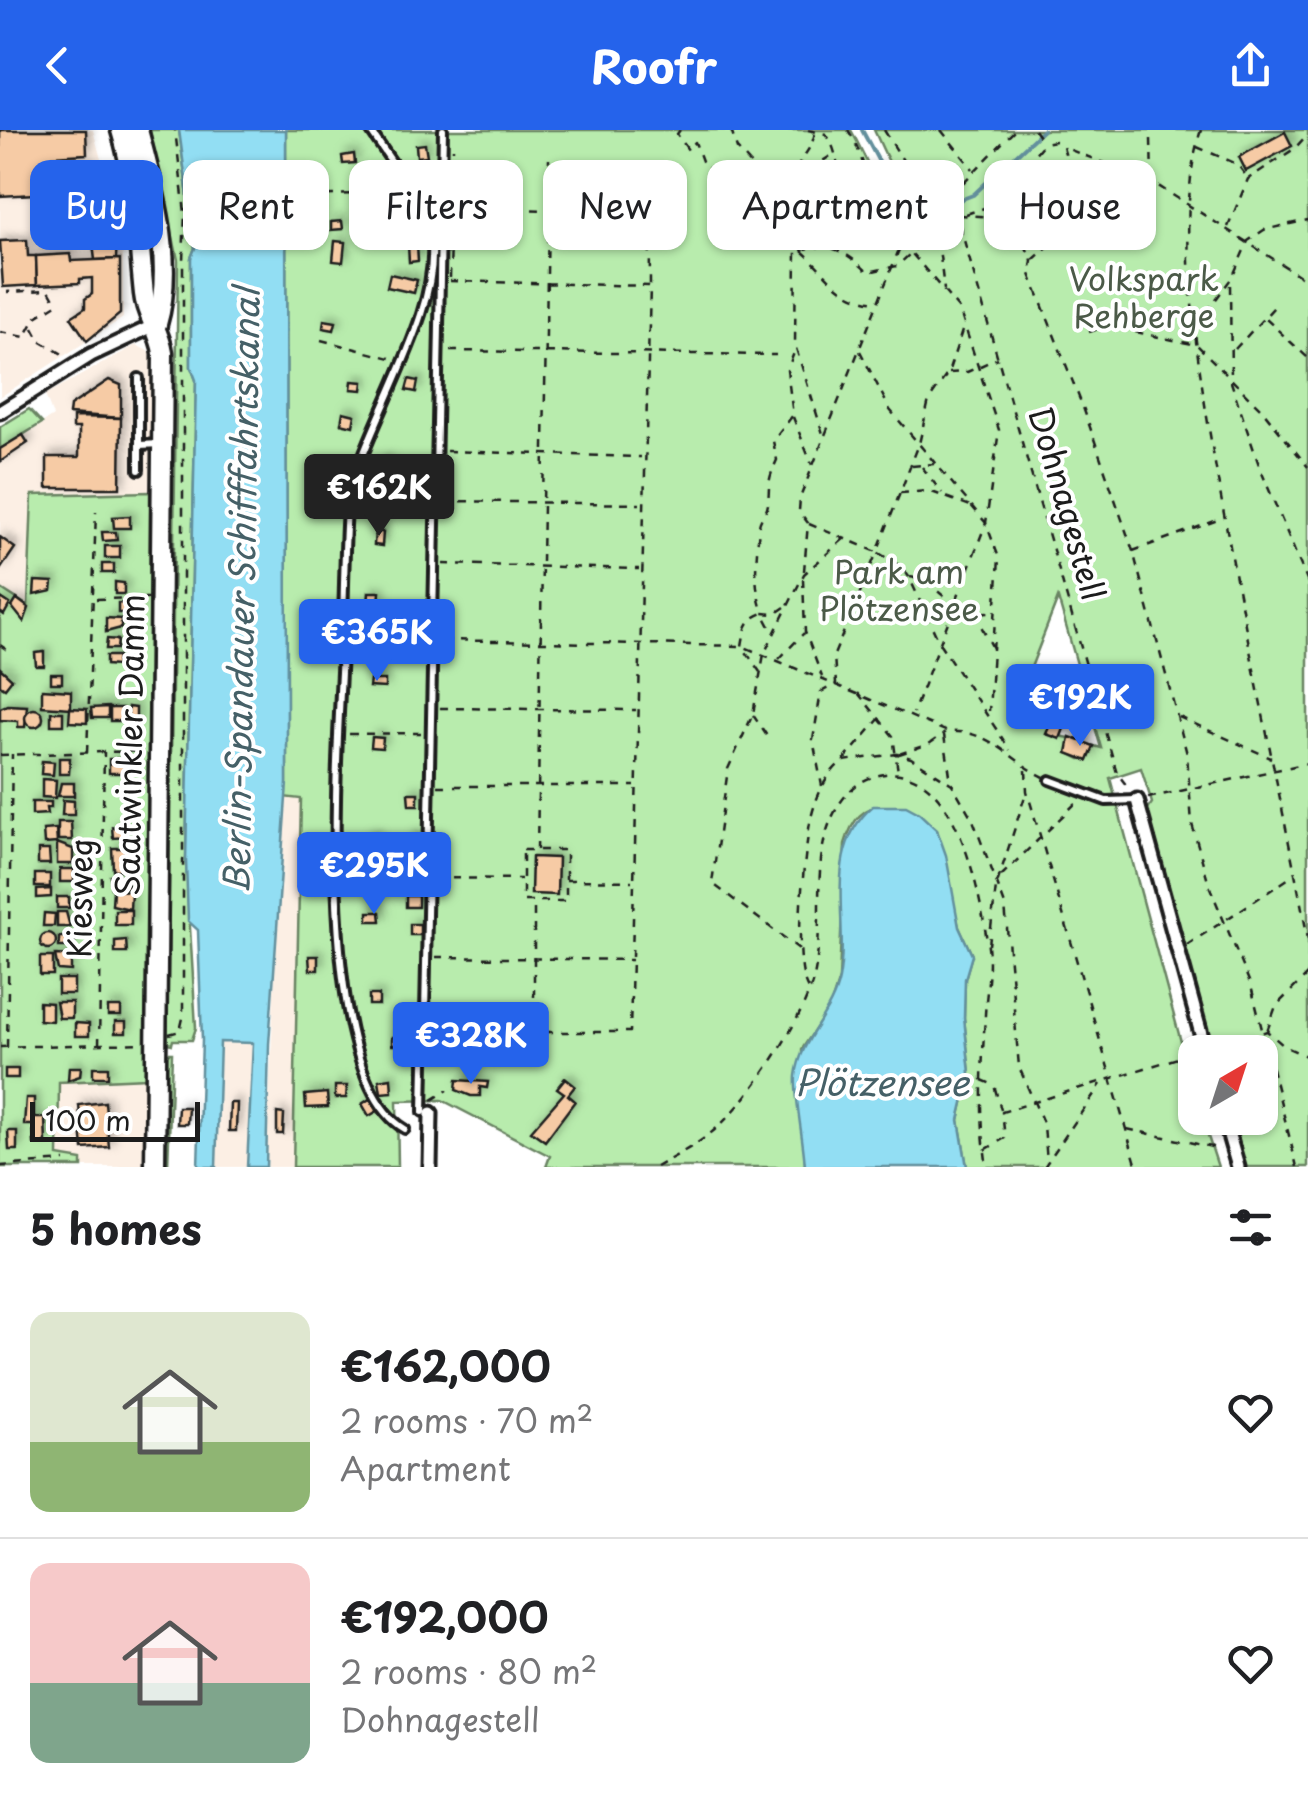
<!DOCTYPE html>
<meta charset="utf-8">
<style>
:root{--surface:#fff;--page:#f2f2f2;--text:#202124;--muted:#757577;--line:#e0e0e0;--accent:#2563eb}
body{margin:0;font-family:"Playpen Sans",sans-serif;background:var(--page);color:var(--text);height:100vh;display:flex;flex-direction:column;font-size:38px;white-space:nowrap}
*{box-sizing:border-box;margin:0}
p{font-size:32px;color:var(--muted)}
.icon{flex:none;width:55px;height:55px;fill:none;stroke:currentColor;stroke-width:2;stroke-linecap:round;stroke-linejoin:round}
.map{position:relative;height:1037px;overflow:hidden}
.drawer{display:flex;flex-direction:column;background:var(--surface);flex:1}
.drawer>*{flex:none}
.hud{position:absolute;left:30px;top:30px;width:1250px;height:90px;display:flex;gap:20px}
.needle{width:65px;rotate:39deg}
.tools{position:absolute;left:1178px;top:905px;display:grid;gap:20px}
.tools a{display:grid;place-items:center;width:100px;height:100px;border-radius:20px;background:var(--surface);box-shadow:0 2px 8px #0004;font-size:50px}
.scale{position:absolute;left:30px;bottom:25px;width:170px;box-sizing:border-box;padding-left:10px;border:5px solid #1c1c1c;border-top:0;font-size:28px;line-height:35px;white-space:nowrap;color:#1c1c1c;-webkit-text-stroke:8px #fff;paint-order:stroke}
.price{position:absolute;translate:-50% -85px;padding:0 22px;border-radius:10px;background:var(--accent);color:#fff;font-size:32px;line-height:65px;filter:drop-shadow(0 2px 5px #0008)}
.price::after{content:'';position:absolute;left:50%;top:60px;width:30px;height:22px;margin-left:-15px;background:inherit;clip-path:polygon(0 0,100% 0,50% 100%)}
.price.current{background:#222;color:#fff}
ul{padding:0;list-style:none}
li{display:flex;align-items:center;gap:30px;height:250px;padding:0 30px}
li+li{border-top:2px solid var(--line)}
li span{display:grid;place-items:center;flex:none;width:280px;height:200px;border-radius:20px;color:#555}
li>.icon{margin-inline-start:auto}
span .icon{width:120px;height:120px;fill:#fffc;stroke-width:1}
li b{font-size:42px}
h2{display:flex;justify-content:space-between;align-items:center;height:120px;padding:0 30px;font-size:42px}
.chip{padding:0 35px;border-radius:20px;background:var(--surface);box-shadow:0 2px 8px #0004;font-size:35px;line-height:90px}
.chip.current{background:var(--accent);color:#fff}
header{display:flex;justify-content:space-between;align-items:center;height:130px;padding:0 30px;background:var(--accent);color:#fff;font-size:45px;font-weight:700}
.map>svg:first-child{display:block}
</style>
<header><svg class="icon" aria-label="back" viewBox="0 0 24 24"><path d="M15 5l-7 7 7 7"/></svg>Roofr<svg class="icon" aria-label="share" viewBox="0 0 24 24"><path d="M12 15V3M7 8l5-5 5 5M5 13v7h14v-7"/></svg></header>
<div class="map">
<svg width="1308" height="1037" viewBox="0 0 1308 1037">
<defs>
<filter id="shadow"><feDropShadow dx="4.5" dy="-4.5" stdDeviation="5" flood-color="#0004"/></filter>
</defs>
<rect width="100%" height="100%" fill="#fff"/>
<filter id="ink" filterUnits="userSpaceOnUse"><feTurbulence type="fractalNoise" baseFrequency=".01" numOctaves="2"/><feDisplacementMap in="SourceGraphic" scale="20" xChannelSelector="R" yChannelSelector="G"/><feConvolveMatrix kernelMatrix="1 2 1 2 8 2 1 2 1" color-interpolation-filters="sRGB"/></filter>
<g filter="url(#ink)">
<!-- built -->
<g fill="#fcefe4">
<path d="M0,0H93L113,73H118L123,127V188L0,267Z"/>
<path d="M136,215L152,223L150,362L32,365L28,477L0,458V319L53,286L45,265Z"/>
<path d="M283,667L301,668L293,1037H266Z"/>
<path d="M219,912H253L247,1037H216Z"/>
<path d="M146,948L145,1037H82L81,1030L58,1026L59,952Z"/>
</g>
<!-- green -->
<g fill="#b8ecad" stroke="#6a8464" stroke-width="2.5" fill-rule="evenodd">
<path d="M150,0H179L195,118L191,128V237L196,250L186,731L196,898L192,910H173L172,914L167,913L178,130Z"/>
<path d="M286,0H851C877,46 882,93 948,84L942,63C900,70 889,31 874,0H1308V1037H1244L1230,988H1260V922H1212L1145,683L1152,673L1141,638L1110,648L1195,964V988H1202L1218,1037H967L959,990L970,943L964,888L965,849L972,825L959,797L937,700C902,677 862,655 845,714L839,849L830,877L802,919L805,1037H546L550,1026L442,970L397,971L398,1037H293L301,669L283,667L287,653ZM1058,468L1101,618L1094,616L1080,629L1068,623L1070,608L1047,604L1051,592L1034,585L1038,574L1024,568L1035,543L1030,540Z"/>
<path d="M29,279L42,293L0,319V297Z"/>
<path d="M150,362L146,948L59,952L58,1026L82,1030V1037H0V458L28,476L32,365Z"/>
<path d="M167,923H172L168,1037H167Z"/>
</g>
<!-- water -->
<g fill="#92def3" stroke="#63909d" stroke-width="2.5">
<path d="M179,0H286L287,653L269,914L266,1037H247L253,913L220,912L216,1037H198L202,910L198,800L188,791L186,731L196,250L191,237V128L195,118Z"/>
<path d="M873,676H906L919,683L937,700L946,725L959,797L972,825L965,849L964,888L970,943L959,990L967,1037H805C804,1013 794,965 796,946C800,909 832,885 839,849C850,790 821,720 873,676Z"/>
</g>
<g fill="none" stroke-linecap="round" stroke-linejoin="round">
<!-- stream -->
<path stroke="#63909d" stroke-width="4" d="M862,0L896,64L911,73L944,76L973,65L1043,0"/>
</g>
<!-- building -->
<g fill="#f6cba5" stroke="#1c1c1c" stroke-width="2.5" filter="url(#shadow)">
<path d="M0,0H86L87,24L53,26L54,36L88,34L90,61L0,66Z"/>
<path d="M1285,2L1292,16L1246,41L1239,27Z"/>
<path d="M425,14L427,26L417,27L416,15Z"/>
<path d="M354,24L355,33L343,34L342,26Z"/>
<path d="M118,73L116,129L95,130L88,75Z"/>
<path d="M380,88V99H369V89Z"/>
<path d="M342,91L343,99L331,100V92Z"/>
<path d="M27,110L28,126H36L37,155L3,157L0,111Z"/>
<path d="M335,111L345,112L343,132L333,131Z"/>
<path d="M408,115H417L418,131L409,132Z"/>
<path d="M70,124L71,131L120,129V184L87,211L71,187L85,178V169L92,164V148L80,149V153L37,155L36,126Z"/>
<path d="M390,144L417,150L414,163L387,157Z"/>
<path d="M324,190L336,192L334,200L323,198Z"/>
<path d="M409,249L418,251L416,262L406,260Z"/>
<path d="M109,250L121,255V288L69,284L70,276Z"/>
<path d="M352,251L363,252L362,260L351,259Z"/>
<path d="M343,282L355,285L353,296L341,293Z"/>
<path d="M73,287L121,288L120,358H47V327H79V298H73Z"/>
<path d="M23,305L28,313L0,332V319Z"/>
<path d="M380,330L388,331L386,349L377,348Z"/>
<rect x="315" y="351" width="11" height="9"/>
<path d="M130,386V398H114L113,387Z"/>
<path d="M102,402H116L117,410L103,411Z"/>
<path d="M375,402H383L382,416L374,415Z"/>
<path d="M0,407L15,418L0,440Z"/>
<rect x="105" y="416" width="15" height="12"/>
<rect x="102" y="434" width="12" height="9"/>
<path d="M35,451L53,452L52,461L34,465Z"/>
<path d="M115,452L124,453V464H115Z"/>
<path d="M369,462H380L379,474H368Z"/>
<path d="M1,468L10,474L4,485L0,482Z"/>
<path d="M17,469L29,478L24,492L12,477Z"/>
<path d="M118,473L138,474L137,483H118Z"/>
<path d="M106,488L121,489V498L106,502Z"/>
<path d="M412,503L424,504L423,514L411,512Z"/>
<path d="M107,509L118,510L117,519H106Z"/>
<path d="M373,521L384,522L383,532L373,531Z"/>
<path d="M44,522V536H36L35,523Z"/>
<path d="M106,526H118L117,536L106,535Z"/>
<path d="M0,538L12,549L5,558L0,555Z"/>
<rect x="51" y="544" width="11" height="9"/>
<path d="M370,550H385V558L369,557Z"/>
<path d="M42,559L71,561V578L42,576Z"/>
<path d="M1028,563L1044,569L1041,575L1026,569Z"/>
<path d="M1038,574L1060,583L1056,593L1065,596L1060,609L1046,604L1051,592L1034,585Z"/>
<path d="M7,575L27,576L25,597H18V591L0,590V578Z"/>
<path d="M108,577V588H92L91,578Z"/>
<path d="M128,577L136,578V597H128Z"/>
<path d="M70,578L87,579V593L69,592Z"/>
<rect x="110" y="578" width="12" height="13"/>
<circle cx="34" cy="588" r="9"/>
<rect x="51" y="582" width="12" height="13"/>
<path d="M372,607L383,608L382,618L371,617Z"/>
<path d="M1070,607L1094,616L1088,631L1067,623Z"/>
<path d="M59,628H70L69,644H59Z"/>
<path d="M109,629H126L125,643H109Z"/>
<path d="M42,631L54,632L53,645L41,644Z"/>
<path d="M42,649L56,650L55,668L42,667Z"/>
<path d="M61,653H74V666H58Z"/>
<path d="M408,663H418V675H409Z"/>
<path d="M63,670L74,671V685H62Z"/>
<path d="M32,672H51V678H46L47,684L32,685Z"/>
<path d="M58,692H71L72,710H58Z"/>
<path d="M125,696L126,707L113,708L112,697Z"/>
<path d="M56,699L57,713L44,714L43,700Z"/>
<path d="M376,704V715L367,716V705Z"/>
<rect x="410" y="706" width="9" height="11"/>
<path d="M57,713L73,719V734H57Z"/>
<path d="M112,718H125V740H113Z"/>
<path d="M38,720H49L50,734H38Z"/>
<path d="M532,727L558,728L557,765L531,764Z"/>
<rect x="60" y="739" width="14" height="13"/>
<rect x="35" y="744" width="15" height="13"/>
<path d="M110,746H128V758H111Z"/>
<path d="M51,759V767L37,768V760Z"/>
<path d="M113,760L131,761L130,779L112,775Z"/>
<rect x="406" y="766" width="12" height="11"/>
<rect x="57" y="767" width="12" height="11"/>
<rect x="115" y="780" width="16" height="15"/>
<path d="M57,782H66L70,797H57Z"/>
<path d="M368,782H380L381,791H368Z"/>
<path d="M44,783L55,784L54,796H43Z"/>
<rect x="410" y="794" width="10" height="11"/>
<circle cx="48" cy="811" r="8"/>
<path d="M59,807H75L74,817H59Z"/>
<path d="M126,810L127,823H115V811Z"/>
<path d="M55,825L71,826V841L58,840Z"/>
<path d="M309,826H318V840H310Z"/>
<rect x="40" y="827" width="13" height="18"/>
<rect x="58" y="849" width="16" height="15"/>
<rect x="369" y="865" width="10" height="10"/>
<path d="M39,872L52,873V891L39,890Z"/>
<path d="M56,872H72V888H59Z"/>
<rect x="108" y="877" width="13" height="9"/>
<rect x="115" y="892" width="11" height="11"/>
<path d="M75,893L89,894V906H75Z"/>
<path d="M392,907H405L406,915H392Z"/>
<path d="M69,937H81L80,946L68,950Z"/>
<rect x="93" y="937" width="15" height="10"/>
<rect x="5" y="939" width="13" height="9"/>
<path d="M391,948L392,962L381,963L379,950Z"/>
<path d="M565,948L575,956L568,965L575,971L545,1011L531,1001L564,963L557,958Z"/>
<path d="M457,950L488,952L487,958L480,957V966H471L456,960Z"/>
<path d="M335,956H347L346,968H335Z"/>
<path d="M327,963L328,977L306,978L305,965Z"/>
<path d="M26,968H34V988H45L46,1014H34L33,995H24Z"/>
<path d="M371,968L379,980L369,986L362,974Z"/>
<path d="M105,972L109,1017L83,1019L79,975Z"/>
<path d="M230,973H237L236,1001H229Z"/>
<path d="M178,977H188L187,994H177Z"/>
<path d="M277,983L284,984L283,1004H277Z"/>
<path d="M8,1001H17V1020H9Z"/>
</g>
<g fill="none" stroke-linecap="round" stroke-linejoin="round">
<defs>
<g id="service">
<path d="M370,0C387,26 426,77 431,107C443,184 363,296 347,377C344,425 344,473 342,521C338,618 312,945 405,999"/>
<path d="M139,248V315L161,314"/>
<path d="M139,340V315"/>
<path d="M1050,650L1106,671L1137,670"/>
<path d="M423,982L443,0"/>
</g>
<g id="minor">
<path d="M0,282L91,225L157,194"/>
<path d="M1137,670L1206,922"/>
<path d="M1224,988L1238,1037"/>
<path d="M430,1037L431,983"/>
</g>
<g id="secondary">
<path d="M121,0C138,55 138,108 144,164C146,186 160,201 163,223L155,1037"/>
<path d="M138,0C154,61 175,132 157,194"/>
</g>
</defs>
<!-- service casing -->
<use href="#service" stroke="#1c1c1c" stroke-width="14"/>
<!-- minor casing -->
<use href="#minor" stroke="#1c1c1c" stroke-width="19"/>
<!-- secondary casing -->
<use href="#secondary" stroke="#1c1c1c" stroke-width="25"/>
<!-- path -->
<g stroke="#1c1c1c" stroke-width="2.5" stroke-dasharray="8 8" stroke-linecap="butt">
<path d="M680,0L677,4L688,20L695,12L702,31L739,71L785,73C793,61 791,53 796,41C802,25 812,20 815,2"/>
<path d="M731,0L737,19L788,76L796,118L795,215L824,307"/>
<path d="M808,0L826,4C836,18 837,33 840,50C850,98 881,97 923,112L938,106L957,85L997,87L1017,96L1032,131L1030,144L1084,280L1133,421L1187,624L1192,694L1209,755L1251,856L1297,1037"/>
<path d="M848,0C870,35 856,44 893,76L896,101"/>
<path d="M884,0L912,45L949,64"/>
<path d="M941,0L973,39"/>
<path d="M1034,0L1042,11"/>
<path d="M1201,0C1170,93 1203,265 1220,362C1247,512 1279,660 1308,809"/>
<path d="M1151,9L1152,50"/>
<path d="M1197,17L1237,34L1247,47"/>
<path d="M816,56L812,38L835,23"/>
<path d="M952,64L1015,0"/>
<path d="M951,65L1117,643L1130,660"/>
<path d="M310,66L402,62"/>
<path d="M790,76L803,75L817,57C831,74 824,93 823,114"/>
<path d="M452,77L647,83"/>
<path d="M966,84L990,76L1044,13L1055,11L1061,16"/>
<path d="M999,87L1053,66L1068,30"/>
<path d="M1018,95L1028,81"/>
<path d="M1228,97L1248,49L1294,19L1308,4"/>
<path d="M938,109L944,160"/>
<path d="M902,112L959,179L999,300L986,393L913,583"/>
<path d="M801,120C831,112 845,121 868,142L897,136L922,113"/>
<path d="M802,121C827,143 841,170 879,172"/>
<path d="M1033,130L1074,93L1082,78L1063,17L1152,52L1308,151"/>
<path d="M450,148L453,18"/>
<path d="M450,151L649,156"/>
<path d="M1230,155L1231,252L1260,338L1308,453"/>
<path d="M1266,189L1308,228"/>
<path d="M1197,195L1233,146L1248,111L1264,100L1308,90"/>
<path d="M33,198L40,211L66,226"/>
<path d="M962,201L948,243L929,270L919,314L877,422L902,437L909,447L940,514L1010,620"/>
<path d="M0,202L25,207L36,187L57,174L49,160L7,162"/>
<path d="M1089,202L1107,196L1197,215L1263,281L1308,337"/>
<path d="M321,210L394,229"/>
<path d="M1235,219L1274,177"/>
<path d="M450,221L776,225"/>
<path d="M860,221L890,280L986,393L999,428L989,581"/>
<path d="M949,243L967,242L998,228"/>
<path d="M793,287L812,335"/>
<path d="M446,321L641,327"/>
<path d="M912,336L934,334"/>
<path d="M922,337L942,363"/>
<path d="M900,363L929,361L973,377"/>
<path d="M445,371L640,374"/>
<path d="M809,394L877,422L834,525L836,554L821,562L813,610L822,656"/>
<path d="M1133,421L1223,388"/>
<path d="M443,434L639,439"/>
<path d="M804,441L808,393L799,381L800,368L902,112"/>
<path d="M910,447C941,452 947,485 990,482"/>
<path d="M803,449L805,502L822,547"/>
<path d="M96,469L148,468"/>
<path d="M785,477L775,484L763,483C752,452 757,426 759,396C760,387 767,383 768,374C770,351 767,352 777,330L773,311L793,285L787,240L796,218"/>
<path d="M974,483L994,520"/>
<path d="M443,510L742,516L948,602C991,599 1010,631 1044,647"/>
<path d="M0,515L13,524"/>
<path d="M779,529L804,503"/>
<path d="M760,542L742,516C745,499 746,489 763,483L773,502"/>
<path d="M858,563L893,606L898,642"/>
<path d="M440,578L636,580"/>
<path d="M753,585L767,606"/>
<path d="M1179,587L1271,628"/>
<path d="M349,604L421,603"/>
<path d="M944,605L951,652"/>
<path d="M87,623L96,382"/>
<path d="M899,624L929,614L945,603"/>
<path d="M0,625L143,621"/>
<path d="M844,630L880,588"/>
<path d="M1026,640L1027,661L1137,1037"/>
<path d="M438,656H635"/>
<path d="M1148,668L1308,633"/>
<rect x="523" y="720" width="43" height="51"/>
<path d="M537,720L549,29"/>
<path d="M1001,746L1080,669"/>
<path d="M436,748L521,749"/>
<path d="M566,750L632,751"/>
<path d="M989,815L996,757L1026,663"/>
<path d="M1187,815L1294,745"/>
<path d="M799,819L712,753L728,639L753,584L764,524L804,444L846,407"/>
<path d="M436,827L632,830"/>
<path d="M808,859C792,834 804,725 810,693C814,672 825,644 843,631L897,624L911,628L952,654L973,690L1005,775L1019,937L1044,995L1047,1032"/>
<path d="M534,899V772"/>
<path d="M1267,901L1276,876L1308,844"/>
<path d="M433,902H630L650,156L649,31"/>
<path d="M169,904L180,901L183,888V131L185,83L175,0"/>
<path d="M99,915L104,622"/>
<path d="M0,917L143,913"/>
<path d="M7,917L12,624"/>
<path d="M1217,917L1267,901L1284,916L1308,927"/>
<path d="M982,950L994,955L1001,980"/>
<path d="M432,970L448,960"/>
<path d="M1127,999L1221,1019"/>
<path d="M985,1020L1005,1008L1002,982L1194,923"/>
<path d="M0,1036L65,1031"/>
<path d="M656,1037C677,1025 701,1013 719,996C752,966 807,885 815,842C825,789 809,725 837,678C848,659 863,647 885,644C958,635 980,765 988,817C991,839 986,863 985,885C982,937 979,986 987,1037"/>
<path d="M1044,1037L1101,954"/>
</g>
<!-- service -->
<use href="#service" stroke="#fff" stroke-width="6"/>
<!-- minor -->
<use href="#minor" stroke="#fff" stroke-width="11"/>
<!-- secondary -->
<use href="#secondary" stroke="#fff" stroke-width="18"/>
</g>
</g>
<g text-anchor="middle" dominant-baseline="central" stroke-width="8" stroke-linejoin="round" paint-order="stroke">
<!-- park labels -->
<g font-size="32" fill="#4b5a48" stroke="#fff">
<text x="1144" y="148">Volkspark<tspan x="1144" dy="37">Rehberge</tspan></text>
<text x="899" y="441">Park am<tspan x="899" dy="37">Plötzensee</tspan></text>
</g>
<!-- street labels -->
<g font-size="32" fill="#1c1c1c" stroke="#fff">
<text transform="translate(1068 373) rotate(74)">Dohnagestell</text>
<text transform="translate(129 615) rotate(-89)">Saatwinkler Damm</text>
<text transform="translate(79 768) rotate(-89)">Kiesweg</text>
</g>
<!-- water labels -->
<g font-size="35" font-style="italic" fill="#456067" stroke="#fff">
<text transform="translate(240 461) rotate(-89)">Berlin-Spandauer Schifffahrtskanal</text>
<text x="882" y="951">Plötzensee</text>
</g>
</g>
</svg>
<div class="tools">
<a><svg class="needle" viewBox="-14 -14 28 28"><path d="M0-13l5 13h-10z" fill="#e53935"/><path d="M0 13l5-13h-10z" fill="#757577"/></svg></a>
</div>
<div class="scale">100 m</div>
<b class="price current" style="left:379px;top:409px">€162K</b>
<b class="price" style="left:377px;top:554px">€365K</b>
<b class="price" style="left:1080px;top:619px">€192K</b>
<b class="price" style="left:374px;top:787px">€295K</b>
<b class="price" style="left:471px;top:957px">€328K</b>
<div class="hud">
<a class="chip current">Buy</a>
<a class="chip">Rent</a>
<a class="chip">Filters</a>
<a class="chip">New</a>
<a class="chip">Apartment</a>
<a class="chip">House</a>
</div>
</div>
<section class="drawer">
<h2>5 homes<svg class="icon" aria-label="filters" viewBox="0 0 24 24"><path d="M4 7h16M4 17h16"/><circle cx="9" cy="7" r="2"/><circle cx="15" cy="17" r="2"/></svg></h2>
<ul>
<li><span style="background:linear-gradient(#dfe7d0 65%,#8fb573 0)"><svg class="icon" aria-label="home" viewBox="0 0 24 24"><path d="M3 11l9-7 9 7M6 9v11h12V9"/></svg></span><div><b>€162,000</b><p>2 rooms · 70 m²</p><p>Apartment</p></div><svg class="icon" aria-label="heart" viewBox="0 0 24 24"><path d="M12 20l-8-8c-3-5 5-10 8-4 3-6 11-1 8 4z"/></svg></li>
<li><span style="background:linear-gradient(#f6c9c9 60%,#7fa58c 0)"><svg class="icon" aria-label="home" viewBox="0 0 24 24"><path d="M3 11l9-7 9 7M6 9v11h12V9"/></svg></span><div><b>€192,000</b><p>2 rooms · 80 m²</p><p>Dohnagestell</p></div><svg class="icon" aria-label="heart" viewBox="0 0 24 24"><path d="M12 20l-8-8c-3-5 5-10 8-4 3-6 11-1 8 4z"/></svg></li>
</ul>
</section>
